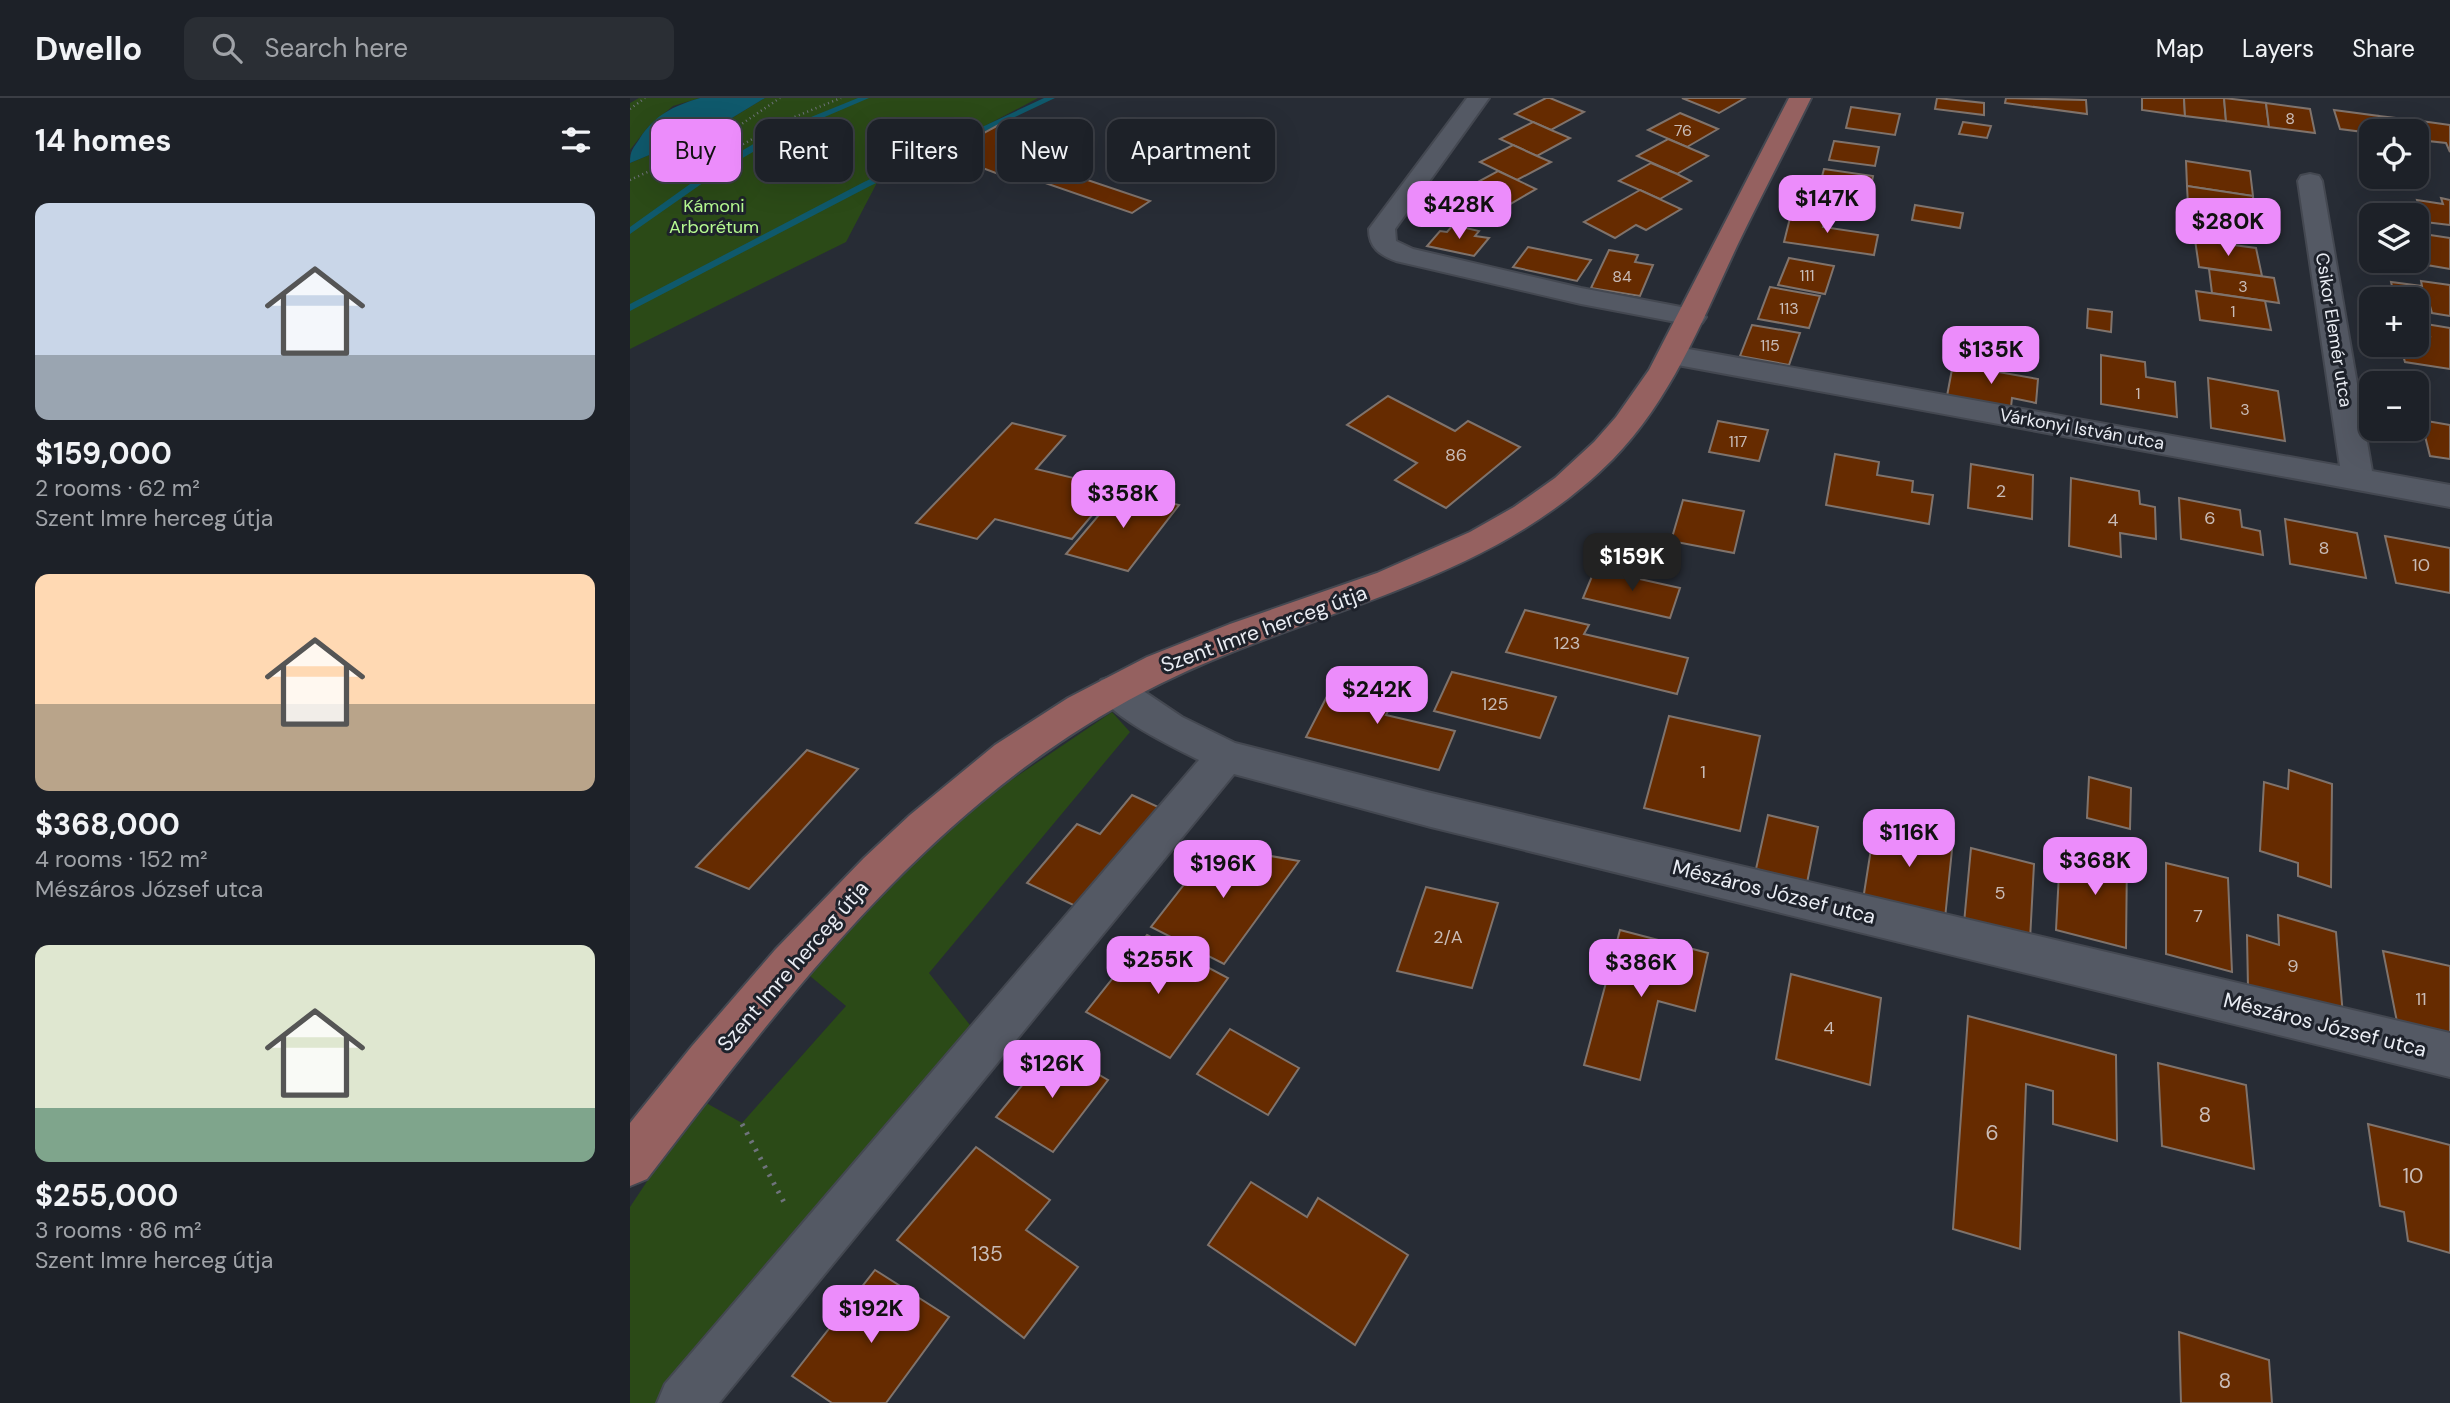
<!DOCTYPE html>
<meta charset="utf-8">
<style>
:root{--surface:#1d2128;--page:#2a2e34;--text:#f1f3f6;--muted:#a0a3a8;--line:#3b3e45;--accent:#ec8cfb}
body{margin:0;font-family:"DM Sans",sans-serif;background:var(--page);color:var(--text);height:100vh;display:flex;flex-direction:column;font-size:26px;white-space:nowrap}
*{box-sizing:border-box;margin:0}
p{font-size:23px;color:var(--muted)}
.icon{flex:none;width:38px;height:38px;fill:none;stroke:currentColor;stroke-width:2;stroke-linecap:round;stroke-linejoin:round}
.map{position:relative;flex:1;overflow:hidden}
.drawer{display:flex;flex-direction:column;background:var(--surface);width:630px}
.drawer>*{flex:none}
.top-card{position:absolute;left:21px;top:21px;width:665px;height:63px;display:flex;gap:14px}
.tools{position:absolute;left:1729px;top:21px;display:grid;gap:14px}
.tools a{display:grid;place-items:center;width:70px;height:70px;border-radius:14px;background:var(--surface);box-shadow:0 7px 28px #0002,0 0 0 2px var(--line);font-size:35px}
.price{position:absolute;translate:-50% -60px;padding:0 16px;border-radius:14px;background:var(--accent);color:#111;font-size:23px;line-height:46px;filter:drop-shadow(0 2px 4px #0008)}
.price::after{content:'';position:absolute;left:50%;top:42px;width:21px;height:16px;margin-left:-10px;background:inherit;clip-path:polygon(0 0,100% 0,50% 100%)}
.price.selected{background:#222;color:#fff}
ul{padding:0;list-style:none}
li{display:grid;align-content:center;gap:14px;height:371px;padding:0 35px}
li span{display:grid;place-items:center;height:217px;border-radius:14px;color:#555}
li>.icon{margin-inline-start:auto}
span .icon{width:126px;height:126px;fill:#fffc;stroke-width:1}
li b{font-size:30px}
h2{display:flex;justify-content:space-between;align-items:center;height:84px;padding:0 35px;font-size:30px}
.pill{padding:0 24px;border-radius:14px;background:var(--surface);box-shadow:0 7px 28px #0002,0 0 0 2px var(--line);font-size:24px;line-height:63px}
.pill.selected{background:var(--accent);color:#111}
header{display:flex;align-items:center;gap:42px;box-sizing:border-box;height:98px;padding:0 35px;background:var(--surface);border-bottom:2px solid var(--line)}
header strong{font-size:33px}
nav{display:flex;gap:38px;margin-inline-start:auto;font-size:24px}
.search{width:490px;height:63px;background:var(--page);display:flex;align-items:center;gap:18px;box-sizing:border-box;padding:0 24px;border-radius:14px;color:var(--muted);font-size:26px}
main{display:flex;flex:1;min-height:0}
.map>svg:first-child{display:block}
</style>
<header>
<strong>Dwello</strong>
<div class="search"><svg class="icon" aria-label="search" viewBox="0 0 24 24"><circle cx="10" cy="10" r="6"/><path d="M15 15l6 6"/></svg>Search here</div>
<nav><a>Map</a><a>Layers</a><a>Share</a></nav>
</header>
<main>
<section class="drawer">
<h2>14 homes<svg class="icon" aria-label="filters" viewBox="0 0 24 24"><path d="M4 7h16M4 17h16"/><circle cx="9" cy="7" r="2"/><circle cx="15" cy="17" r="2"/></svg></h2>
<ul>
<li><span style="background:linear-gradient(#c9d6e8 70%,#9aa5b1 0)"><svg class="icon" aria-label="home" viewBox="0 0 24 24"><path d="M3 11l9-7 9 7M6 9v11h12V9"/></svg></span><div><b>$159,000</b><p>2 rooms · 62 m²</p><p>Szent Imre herceg útja</p></div></li>
<li><span style="background:linear-gradient(#ffd9b3 60%,#b9a48a 0)"><svg class="icon" aria-label="home" viewBox="0 0 24 24"><path d="M3 11l9-7 9 7M6 9v11h12V9"/></svg></span><div><b>$368,000</b><p>4 rooms · 152 m²</p><p>Mészáros József utca</p></div></li>
<li><span style="background:linear-gradient(#dfe7d0 75%,#7fa58c 0)"><svg class="icon" aria-label="home" viewBox="0 0 24 24"><path d="M3 11l9-7 9 7M6 9v11h12V9"/></svg></span><div><b>$255,000</b><p>3 rooms · 86 m²</p><p>Szent Imre herceg útja</p></div></li>
</ul>
</section>
<div class="map">
<svg width="1820" height="1305" viewBox="0 0 1820 1305">
<rect width="100%" height="100%" fill="#272c35"/>
<!-- green -->
<g fill="#2b4a17">
<path d="M9,0H70L43,8L18,29L0,52V5Z"/>
<path d="M135,0H408L338,37L252,75L216,144L0,251V65L87,29Z"/>
<path d="M482,614L500,634L299,875L347,936L46,1305H0V1109L71,1002L112,1025L216,908L174,873L328,718Z"/>
</g>
<!-- water -->
<path fill="#0f596c" d="M70,0H135L87,29L0,65C0,52 3,51 10,40C25,17 43,8 70,0Z"/>
<g fill="none" stroke-linecap="round" stroke-linejoin="round">
<!-- stream -->
<g fill="#0f596c" fill-rule="evenodd">
<path d="M228,0H239L150,38L87,75L0,136V129L81,71L144,34Z"/>
<path d="M414,0H425L240,88L0,213V206L234,84Z"/>
</g>
</g>
<!-- building -->
<g fill="#662b00" stroke="#7f736c" stroke-width="2">
<path d="M916,0H920L954,14L921,32L885,16Z"/>
<path d="M1052,0H1115L1089,15Z"/>
<path d="M1307,0L1354,5V17L1305,11Z"/>
<path d="M1376,0L1456,2L1457,16L1375,5Z"/>
<path d="M1512,0H1554L1555,18L1512,12Z"/>
<path d="M1554,0H1594L1596,23L1555,18Z"/>
<path d="M1594,0L1636,5L1639,29L1596,23Z"/>
<path d="M1636,5L1680,11L1685,35L1639,29Z"/>
<path d="M1221,9L1270,16L1265,37L1216,30Z"/>
<path d="M1704,12L1749,18L1754,33H1741V43L1736,42L1733,34L1710,31Z"/>
<path d="M1050,15L1088,31L1057,49L1018,32Z"/>
<path d="M1749,18L1791,23L1798,43L1787,42V33H1754Z"/>
<path d="M1791,23L1820,27V54L1816,45L1798,43Z"/>
<path d="M374,24L396,32L408,26L437,37L390,63L394,65L371,77L326,60L349,48L337,44Z"/>
<path d="M903,24L921,32L940,40L907,58L870,41Z"/>
<path d="M1333,24L1361,28L1357,40L1329,36Z"/>
<path d="M1038,41L1057,49L1078,58L1047,76L1007,58Z"/>
<path d="M1204,43L1249,49L1245,68L1199,62Z"/>
<path d="M883,47L907,58L921,64L887,82L850,64Z"/>
<path d="M1556,63L1620,73L1623,98L1557,88Z"/>
<path d="M1021,65L1047,76L1061,83L1030,101L989,83Z"/>
<path d="M410,66L520,103L502,115L392,77Z"/>
<path d="M1194,71L1243,78L1238,104L1187,97Z"/>
<path d="M868,73L906,91L870,112L831,93Z"/>
<path d="M1557,88L1623,98L1624,117L1558,107Z"/>
<path d="M1010,92L1051,111L1016,132L1006,127L985,140L954,124Z"/>
<path d="M1811,100L1820,102V127L1795,124L1787,102L1813,106Z"/>
<path d="M1285,107L1333,115L1330,130L1282,122Z"/>
<path d="M1558,107L1624,117L1627,141L1558,130Z"/>
<path d="M1162,112L1196,116L1193,129L1248,137L1244,157L1154,144Z"/>
<path d="M823,127L849,133L845,138L859,140L844,158L797,148L810,133L817,134Z"/>
<path d="M1787,135L1820,140V171L1797,167L1794,158L1787,157Z"/>
<path d="M1565,142L1626,150L1632,178L1569,169Z"/>
<path d="M898,149L961,162L947,183L883,169Z"/>
<path d="M979,152L1008,157L1005,164L1023,167L1010,198L961,190Z"/>
<path d="M1159,160L1204,168L1195,196L1148,187Z"/>
<path d="M1579,171L1644,180L1649,205L1582,195Z"/>
<path d="M1791,183L1820,187V218L1802,215L1800,208L1787,206V201H1765L1761,184L1792,188Z"/>
<path d="M1140,189L1190,198L1179,230L1128,221Z"/>
<path d="M1566,193L1635,203L1641,232L1570,222Z"/>
<path d="M1458,211L1482,214L1481,234L1457,230Z"/>
<path d="M1796,226L1820,230V271L1775,264L1770,247H1787V236L1800,238Z"/>
<path d="M1122,227L1170,235L1159,267L1110,258Z"/>
<path d="M1471,257L1515,264L1516,279L1545,284L1547,319L1471,306Z"/>
<path d="M1323,266L1408,281L1406,305L1382,300L1381,309L1317,298Z"/>
<path d="M1578,280L1648,293L1655,343L1581,330Z"/>
<path d="M758,298L825,333L838,323L890,349L816,410L765,382L787,365L717,327Z"/>
<path d="M1791,322L1820,327V361L1800,358Z"/>
<path d="M1088,323L1138,332L1129,363L1079,354Z"/>
<path d="M382,325L435,338L406,371L485,390L442,441L365,421L347,441L286,425Z"/>
<path d="M1205,356L1249,364L1247,377L1283,383L1282,394L1303,397L1299,426L1196,407Z"/>
<path d="M1341,366L1403,377L1402,421L1338,410Z"/>
<path d="M1441,380L1509,393L1510,406L1525,409L1526,441L1490,435L1491,459L1439,448Z"/>
<path d="M490,392L549,407L498,473L436,456Z"/>
<path d="M1549,400L1610,412L1612,429L1630,433L1633,457L1551,441Z"/>
<path d="M1053,402L1114,413L1104,455L1041,443Z"/>
<path d="M1655,421L1727,435L1736,480L1660,466Z"/>
<path d="M1755,438L1820,450V495L1766,485Z"/>
<path d="M965,471L1050,490L1040,520L953,500Z"/>
<path d="M895,512L959,527L954,536L1058,560L1047,596L876,554Z"/>
<path d="M822,574L926,599L910,640L804,613Z"/>
<path d="M707,579L768,593L756,617L825,633L809,672L676,639Z"/>
<path d="M1039,618L1130,638L1110,733L1014,710Z"/>
<path d="M177,652L228,671L119,791L66,769Z"/>
<path d="M1659,672L1702,686L1701,789L1668,778V765L1630,753L1634,684L1658,691Z"/>
<path d="M1459,679L1501,690L1500,731L1457,720Z"/>
<path d="M502,697L537,713L456,813L397,785L447,726L470,736Z"/>
<path d="M1247,713L1324,732L1314,830L1232,808Z"/>
<path d="M1138,717L1188,729L1177,785L1126,771Z"/>
<path d="M1446,744L1497,757L1496,850L1426,832L1429,775L1444,779Z"/>
<path d="M584,748L669,763L594,866L521,829Z"/>
<path d="M1341,750L1404,766L1400,842L1334,825Z"/>
<path d="M1536,765L1598,780L1602,874L1536,856Z"/>
<path d="M796,789L868,805L842,890L767,873Z"/>
<path d="M1648,817L1706,834L1713,918L1618,890L1617,837L1649,847Z"/>
<path d="M990,832L1078,855L1065,913L1028,903L1010,982L954,967Z"/>
<path d="M517,837L598,880L540,960L456,914Z"/>
<path d="M1753,853L1820,868V945L1769,934Z"/>
<path d="M1161,876L1251,900L1240,987L1146,961Z"/>
<path d="M1338,918L1486,957L1487,1043L1423,1026V993L1396,986L1390,1151L1323,1131Z"/>
<path d="M600,931L669,970L638,1017L567,976Z"/>
<path d="M423,950L478,982L423,1054L366,1019Z"/>
<path d="M1528,965L1616,987L1624,1071L1532,1048Z"/>
<path d="M1738,1026L1820,1047V1155L1778,1143L1774,1114L1750,1108Z"/>
<path d="M346,1049L420,1102L396,1132L448,1169L394,1240L267,1142Z"/>
<path d="M621,1084L677,1119L688,1100L778,1157L725,1247L578,1147Z"/>
<path d="M245,1172L319,1219L256,1305H202L162,1278Z"/>
<path d="M1549,1234L1639,1262L1642,1305H1551Z"/>
</g>
<g fill="none" stroke-linecap="round" stroke-linejoin="round">
<defs>
<g id="minor">
<path d="M837,0H859L765,131L766,143L783,151L951,190L1072,213L1076,219L1072,225L1062,227L951,206L766,163C750,157 739,150 739,131Z"/>
<path d="M1680,76L1689,78L1692,83L1742,373L1820,387V409L1042,266L1032,263L1028,257L1032,251L1042,248L1710,368L1668,83L1671,78Z"/>
<path d="M484,578L497,582L552,619L605,645L801,695L1820,935V979L801,729L604,676L89,1305H27L35,1286L569,662C541,648 480,619 466,592L471,582Z"/>
</g>
<path id="major" d="M1159,0H1181C1157,49 1131,98 1107,148C1073,221 1041,302 983,361C853,492 671,511 514,594C304,703 158,897 17,1081L0,1088V1025L62,948L145,852L234,760L280,717L365,647L438,600L517,559L600,526L747,475L840,434L884,409L925,380L964,344L986,319L1019,272Z"/>
</defs>
<!-- minor casing -->
<use href="#minor" stroke="#444851" stroke-width="4"/>
<!-- major casing -->
<use href="#major" stroke="#444851" stroke-width="4"/>
<!-- path-far1 -->
<g stroke="#6f737c" stroke-width="2.5" stroke-dasharray="1 3.5" stroke-linecap="butt">
<path d="M0,11L15,0"/>
<path d="M51,59L79,65L157,22L211,0"/>
<path d="M0,82L88,42L150,0"/>
</g>
<!-- path -->
<path stroke="#6f737c" stroke-width="5" stroke-dasharray="2.5 7" stroke-linecap="butt" d="M112,1026L156,1108"/>
<!-- minor -->
<use href="#minor" fill="#545964" fill-rule="evenodd"/>
<!-- major -->
<use href="#major" fill="#956160" fill-rule="evenodd"/>
</g>
<g text-anchor="middle" dominant-baseline="central" stroke-width="6" stroke-linejoin="round" paint-order="stroke">
<!-- far-number labels -->
<g font-size="16" fill="#c9bcb7">
<text x="1660" y="20">8</text>
<text x="1053" y="32">76</text>
<text x="1177" y="177">111</text>
<text x="992" y="178">84</text>
<text x="1613" y="188">3</text>
<text x="1159" y="210">113</text>
<text x="1603" y="213">1</text>
<text x="1140" y="247">115</text>
<text x="1508" y="295">1</text>
<text x="1615" y="311">3</text>
<text x="1108" y="343">117</text>
</g>
<!-- far-park labels -->
<g font-size="18" fill="#b6fa91" stroke="#1e222b">
<text x="84" y="108">Kámoni<tspan x="84" dy="21">Arborétum</tspan></text>
</g>
<!-- far-street labels -->
<g font-size="18" fill="#eaedf4" stroke="#1e222b">
<text transform="translate(1704 232) rotate(81)">Csikor Elemér utca</text>
<text transform="translate(1452 331) rotate(10)">Várkonyi István utca</text>
</g>
<!-- number labels -->
<g font-size="18" fill="#c9bcb7">
<text x="826" y="357">86</text>
<text x="1371" y="393">2</text>
<text x="1580" y="420">6</text>
<text x="1483" y="422">4</text>
<text x="1694" y="450">8</text>
<text x="1791" y="467">10</text>
<text x="937" y="545">123</text>
<text x="865" y="606">125</text>
<text x="1073" y="674">1</text>
<text x="1370" y="795">5</text>
<text x="1568" y="818">7</text>
<text x="818" y="839">2/A</text>
<text x="1663" y="868">9</text>
<text x="1791" y="901">11</text>
<text x="1199" y="930">4</text>
</g>
<!-- street labels -->
<g font-size="21" fill="#eaedf4" stroke="#1e222b">
<text transform="translate(634 531) rotate(-20)">Szent Imre herceg útja</text>
<text transform="translate(1144 794) rotate(14)">Mészáros József utca</text>
<text transform="translate(163 868) rotate(-49)">Szent Imre herceg útja</text>
<text transform="translate(1695 927) rotate(14)">Mészáros József utca</text>
</g>
<!-- near-number labels -->
<g font-size="21" fill="#c9bcb7">
<text x="1575" y="1017">8</text>
<text x="1362" y="1035">6</text>
<text x="1783" y="1078">10</text>
<text x="357" y="1156">135</text>
<text x="1595" y="1283">8</text>
</g>
</g>
</svg>
<div class="tools">
<a><svg class="icon" aria-label="locate" viewBox="0 0 24 24"><circle cx="12" cy="12" r="6"/><path d="M12 2v4M12 18v4M2 12h4M18 12h4"/></svg></a>
<a><svg class="icon" aria-label="layers" viewBox="0 0 24 24"><path d="M12 4l9 5-9 5-9-5zM3 14l9 5 9-5"/></svg></a>
<a>+</a>
<a>−</a>
</div>
<b class="price" style="left:1197px;top:137px">$147K</b>
<b class="price" style="left:829px;top:143px">$428K</b>
<b class="price" style="left:1598px;top:160px">$280K</b>
<b class="price" style="left:1361px;top:288px">$135K</b>
<b class="price" style="left:493px;top:432px">$358K</b>
<b class="price selected" style="left:1002px;top:495px">$159K</b>
<b class="price" style="left:747px;top:628px">$242K</b>
<b class="price" style="left:1279px;top:771px">$116K</b>
<b class="price" style="left:1465px;top:799px">$368K</b>
<b class="price" style="left:593px;top:802px">$196K</b>
<b class="price" style="left:528px;top:898px">$255K</b>
<b class="price" style="left:1011px;top:901px">$386K</b>
<b class="price" style="left:422px;top:1002px">$126K</b>
<b class="price" style="left:241px;top:1247px">$192K</b>
<div class="top-card">
<a class="pill selected">Buy</a>
<a class="pill">Rent</a>
<a class="pill">Filters</a>
<a class="pill">New</a>
<a class="pill">Apartment</a>
</div>
</div>
</main>
